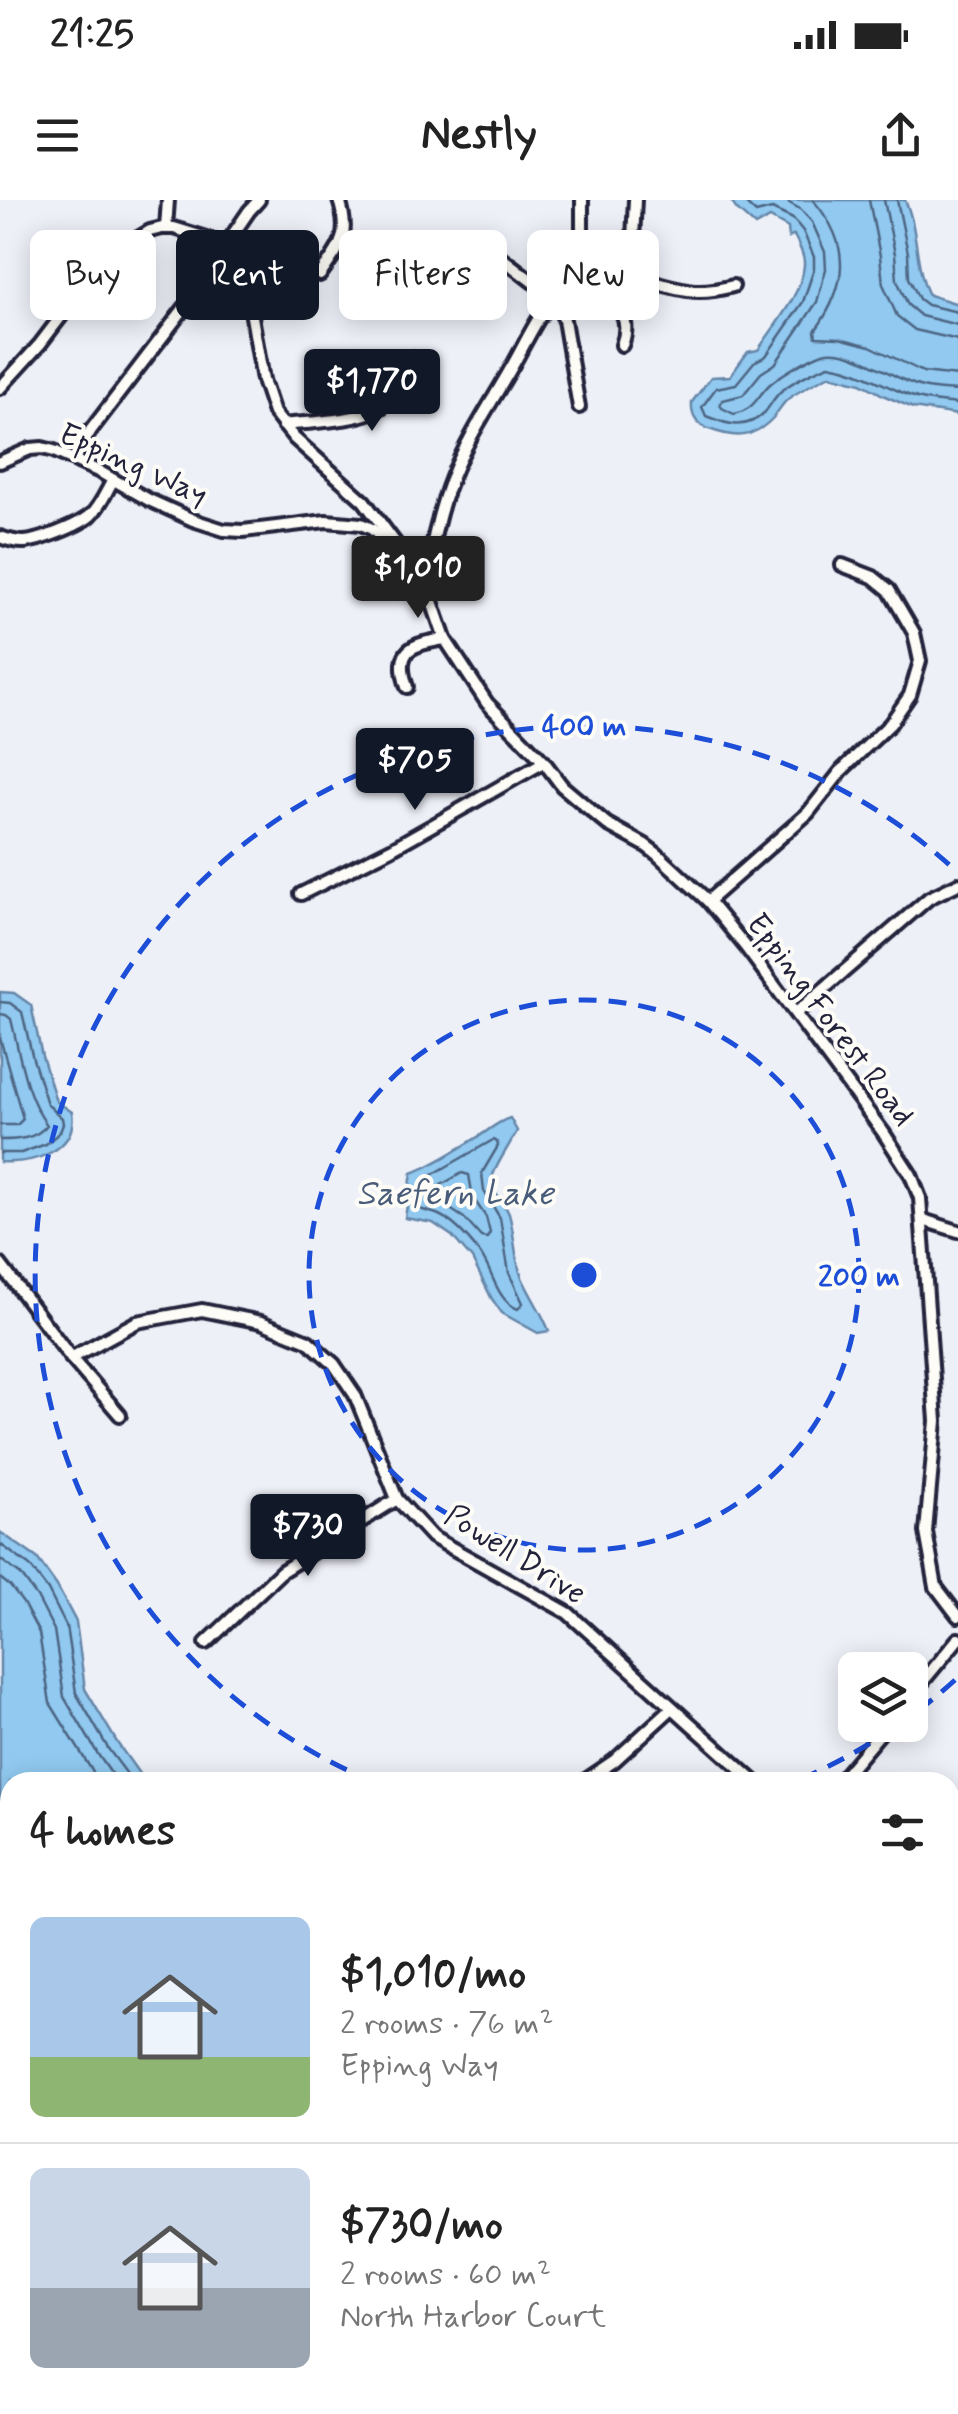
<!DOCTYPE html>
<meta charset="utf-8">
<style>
:root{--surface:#fff;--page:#f6f6f6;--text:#222;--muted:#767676;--line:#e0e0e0;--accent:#111827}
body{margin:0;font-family:Mynerve,sans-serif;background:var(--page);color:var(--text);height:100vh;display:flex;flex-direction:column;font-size:38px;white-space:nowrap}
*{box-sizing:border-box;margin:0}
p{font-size:32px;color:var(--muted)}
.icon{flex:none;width:55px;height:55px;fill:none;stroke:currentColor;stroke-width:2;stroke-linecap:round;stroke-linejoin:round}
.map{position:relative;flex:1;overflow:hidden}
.side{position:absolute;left:0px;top:1572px;width:960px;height:642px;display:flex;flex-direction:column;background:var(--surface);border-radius:30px 30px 0 0;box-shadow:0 5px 25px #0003}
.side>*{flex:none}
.hud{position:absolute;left:30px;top:30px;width:900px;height:90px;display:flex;gap:20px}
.tools{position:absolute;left:838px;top:1452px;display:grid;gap:20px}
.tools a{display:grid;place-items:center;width:90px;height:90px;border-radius:15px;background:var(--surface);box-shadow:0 5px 25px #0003;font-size:50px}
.price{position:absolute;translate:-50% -85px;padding:0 22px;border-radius:10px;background:var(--accent);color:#fff;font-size:32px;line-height:65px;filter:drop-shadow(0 2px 5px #0008)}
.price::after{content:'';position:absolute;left:50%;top:60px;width:30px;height:22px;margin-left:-15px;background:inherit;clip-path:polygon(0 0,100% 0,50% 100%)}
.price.on{background:#222;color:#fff}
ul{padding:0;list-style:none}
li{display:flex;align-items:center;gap:30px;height:250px;padding:0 30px}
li+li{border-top:2px solid var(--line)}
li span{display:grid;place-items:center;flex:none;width:280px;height:200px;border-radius:15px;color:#555}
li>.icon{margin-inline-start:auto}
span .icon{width:120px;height:120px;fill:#fffc;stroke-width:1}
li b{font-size:42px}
h2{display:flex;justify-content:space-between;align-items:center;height:120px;padding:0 30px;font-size:42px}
.pill{padding:0 35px;border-radius:15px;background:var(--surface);box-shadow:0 5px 25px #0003;font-size:35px;line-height:90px}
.pill.on{background:var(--accent);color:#fff}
.status{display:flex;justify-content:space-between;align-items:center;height:70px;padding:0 50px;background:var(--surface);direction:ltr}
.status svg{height:28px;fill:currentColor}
header{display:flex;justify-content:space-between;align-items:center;height:130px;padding:0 30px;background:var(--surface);font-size:45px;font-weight:700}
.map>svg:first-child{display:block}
</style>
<div class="status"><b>21:25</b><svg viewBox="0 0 49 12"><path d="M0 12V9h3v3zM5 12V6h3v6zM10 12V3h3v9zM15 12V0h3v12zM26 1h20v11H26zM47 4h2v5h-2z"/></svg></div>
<header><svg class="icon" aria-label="menu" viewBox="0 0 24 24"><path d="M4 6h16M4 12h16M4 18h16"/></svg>Nestly<svg class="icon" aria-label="share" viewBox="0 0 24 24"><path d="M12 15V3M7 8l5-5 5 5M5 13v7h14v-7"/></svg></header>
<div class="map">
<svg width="958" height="2214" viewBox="0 0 958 2214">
<rect width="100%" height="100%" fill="#eef0f8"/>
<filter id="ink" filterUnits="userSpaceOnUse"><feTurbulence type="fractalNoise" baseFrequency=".01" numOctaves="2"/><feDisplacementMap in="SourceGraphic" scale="20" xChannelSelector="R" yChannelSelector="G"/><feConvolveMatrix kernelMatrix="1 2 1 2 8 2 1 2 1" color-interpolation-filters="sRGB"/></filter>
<g filter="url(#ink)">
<!-- water -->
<g fill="#91c9f0" stroke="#6586a8" stroke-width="2.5">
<path d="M730,0H905C919,31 914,65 929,95L958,104V215L913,208L885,196L861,183L830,175C816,182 800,190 788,199C782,204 778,212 773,218C751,241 733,238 706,228C695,223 691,214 692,202L711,177L730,176L748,152L758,150C774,126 802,94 804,65C805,55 798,44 794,35L789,38L788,28L770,18L755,26L737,10Z"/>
<path d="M0,792L14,793L31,805L42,856L56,901L72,912C78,952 32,964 0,962Z"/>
<path d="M510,918L517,931C511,943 493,969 492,979C491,993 505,1002 509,1014C515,1034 514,1056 521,1075C529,1095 542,1111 549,1131L538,1133L502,1113L492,1099L472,1059L452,1036L433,1023L405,1018L412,973C435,964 455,951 476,938C489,931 496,922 510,918Z"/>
<path d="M0,1332L37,1358L57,1386L76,1422L85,1489L118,1544L145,1582H10V1674L0,1675Z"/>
</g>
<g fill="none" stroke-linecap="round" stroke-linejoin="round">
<!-- shore -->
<g stroke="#4e6583" stroke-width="2.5">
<path d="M742,0L756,13L772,9L793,19L803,31L814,57V69L803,102L766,156L754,162L736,184L716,188L702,207L706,216C728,225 746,231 765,212C770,206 774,198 780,192C793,181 814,171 829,165C862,170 881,185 911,196C926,202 942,202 958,204"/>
<path d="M784,0L800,9L812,22L825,52L826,69L817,102L775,164L761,173L743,195L723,200L720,204L722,208L734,214C754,210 756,198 769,185C778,176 811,157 823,153C851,145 892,179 919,186C931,190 945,190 958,191"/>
<path d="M813,0C852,45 848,85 815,131L816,137L839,138L870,146L923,172L958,176"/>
<path d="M869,0L880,56L883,84L897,116L915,130L958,140"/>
<path d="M884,0L895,54L897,80L908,105L921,116L958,125"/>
<path d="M897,0L908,53L909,78L919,99L927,105L958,112"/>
<path d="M0,802L10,803L22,812L33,859L47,904L62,918L63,924L60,932L46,944L21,953H0"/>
<path d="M0,814L6,815L11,819C20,855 25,896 47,925C36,939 17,940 0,940"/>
<path d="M0,838L23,919L17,925H0"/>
<path d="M493,940L497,942L498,946L482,973L484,991L500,1018L509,1073L523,1103L518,1109C496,1101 493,1070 479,1052C469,1039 454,1022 439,1015C430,1011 424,1012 417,1007L423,980Z"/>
<path d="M462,973L469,975L473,998L486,1017L490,1033L487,1038L481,1037L464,1018L432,997L434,989Z"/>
<path d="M0,1344L30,1366L48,1390L66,1426L76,1493L109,1550L133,1582"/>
<path d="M0,1359L21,1375L37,1397L54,1430L64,1497L99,1556L117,1582"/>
<path d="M0,1378L10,1386L23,1403L39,1433L50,1503L99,1582"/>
</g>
<!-- stream -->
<path stroke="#6586a8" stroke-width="2.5" d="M749,2205L751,2214"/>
<defs>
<g id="minor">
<path d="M582,0V66C594,97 638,103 622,145"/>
<path d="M166,28L168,0"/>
<path d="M225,46L249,11L259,0"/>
<path d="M490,49L533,82L556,95"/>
<path d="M320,75C340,46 351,37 339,0"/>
<path d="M631,77L635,0"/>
<path d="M556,95L564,120L579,207"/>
<path d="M0,188L40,144L98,68L120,49L150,31L162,28H174L219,42L231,52L250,105L263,180L274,213L294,238L364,301L399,348"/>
<path d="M283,225C309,222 365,221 384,205L411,158"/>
<path d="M74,259L91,230L185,107"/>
<path d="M0,262L30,249L42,248L54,251L100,272L149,300L193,320L224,330L243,331L326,321L361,324L372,329L408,362L428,390L445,439L487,503L544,562L562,586L607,624L645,645L657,654L708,701L745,746L883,932L911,975L920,998L936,1221L926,1332L936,1387L958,1416"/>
<path d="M0,337C8,340 15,342 24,342C39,341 80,325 91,315C101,305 106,292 113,280"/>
<path d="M428,389C426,360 441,305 452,277C467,239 490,205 510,170C526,143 540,108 564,87C569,82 576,77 583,75C616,64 655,86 688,90C703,93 718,90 733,86"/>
<path d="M407,487C394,449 412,444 445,439"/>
<path d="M301,694L391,649L544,562"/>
<path d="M708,701L808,613L842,570L890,524L910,495L920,461L914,433L889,390L873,377L842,365"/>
<path d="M796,813L929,698L958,684"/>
<path d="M923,1020L958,1031"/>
<path d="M0,1064L71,1158L120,1215"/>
<path d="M71,1158L137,1122L202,1110L261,1122L308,1141L334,1164L355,1195L397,1299L432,1337L568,1413L755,1582"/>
<path d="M206,1443L282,1371L397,1299"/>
<path d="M910,1497L958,1439"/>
<path d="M583,1582L614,1561L671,1509"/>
<path d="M839,1582L887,1525"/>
<path d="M950,1939L958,1946"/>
<path d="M0,2000L10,1991"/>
<path d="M0,2098L10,2106"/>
<path d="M84,2205L90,2214"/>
<path d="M475,2214L478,2210"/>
</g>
</defs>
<!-- minor casing -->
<use href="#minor" stroke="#22223b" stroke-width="18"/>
<!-- minor -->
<use href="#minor" stroke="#fdfcf7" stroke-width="10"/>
</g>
</g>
<!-- distance rings -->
<g fill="none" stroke="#1d4ed8" stroke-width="5" stroke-dasharray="18 12">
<circle cx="584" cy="1075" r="275"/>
<path d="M955 1480A549 549 0 0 1 911 1516M895 1527A549 549 0 0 1 794 1582M374 1582A549 549 0 1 1 955 670"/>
</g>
<g text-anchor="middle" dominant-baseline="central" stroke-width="8" stroke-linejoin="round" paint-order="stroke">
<!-- street labels -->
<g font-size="32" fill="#22223b" stroke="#fdfcf7">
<text transform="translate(133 265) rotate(24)">Epping Way</text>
<text transform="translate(830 820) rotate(53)">Epping Forest Road</text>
<text transform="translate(515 1355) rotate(32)">Powell Drive</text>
</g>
<!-- water labels -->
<g font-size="35" font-style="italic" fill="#495c7a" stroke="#fdfcf7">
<text x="455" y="994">Saefern Lake</text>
</g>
</g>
<circle cx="584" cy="1075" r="15" fill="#1d4ed8" stroke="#fdfcf7" stroke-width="5"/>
<g font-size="30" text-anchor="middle" font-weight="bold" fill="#1d4ed8" stroke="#fdfcf7" stroke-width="8" stroke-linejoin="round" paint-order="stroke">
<text x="584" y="536">400 m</text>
<text x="859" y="1086">200 m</text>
</g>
</svg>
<div class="tools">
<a><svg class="icon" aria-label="layers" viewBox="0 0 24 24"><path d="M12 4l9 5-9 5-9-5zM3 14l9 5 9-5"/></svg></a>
</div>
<b class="price" style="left:372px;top:234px">$1,770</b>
<b class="price on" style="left:418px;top:421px">$1,010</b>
<b class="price" style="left:415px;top:613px">$705</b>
<b class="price" style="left:308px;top:1379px">$730</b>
<div class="hud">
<a class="pill">Buy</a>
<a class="pill on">Rent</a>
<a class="pill">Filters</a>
<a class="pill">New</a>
</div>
<section class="side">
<h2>4 homes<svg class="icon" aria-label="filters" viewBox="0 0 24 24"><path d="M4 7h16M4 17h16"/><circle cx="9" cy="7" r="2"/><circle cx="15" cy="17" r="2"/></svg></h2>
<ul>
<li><span style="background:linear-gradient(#a9c7e8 70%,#8fb573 0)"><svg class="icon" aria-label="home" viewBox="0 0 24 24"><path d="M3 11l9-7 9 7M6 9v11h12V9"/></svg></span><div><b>$1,010/mo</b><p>2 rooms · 76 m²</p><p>Epping Way</p></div></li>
<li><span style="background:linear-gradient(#c9d6e8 60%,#9aa5b1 0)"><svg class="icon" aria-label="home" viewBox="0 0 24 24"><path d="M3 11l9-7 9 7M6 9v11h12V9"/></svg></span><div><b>$730/mo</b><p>2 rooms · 60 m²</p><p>North Harbor Court</p></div></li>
</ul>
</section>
</div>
